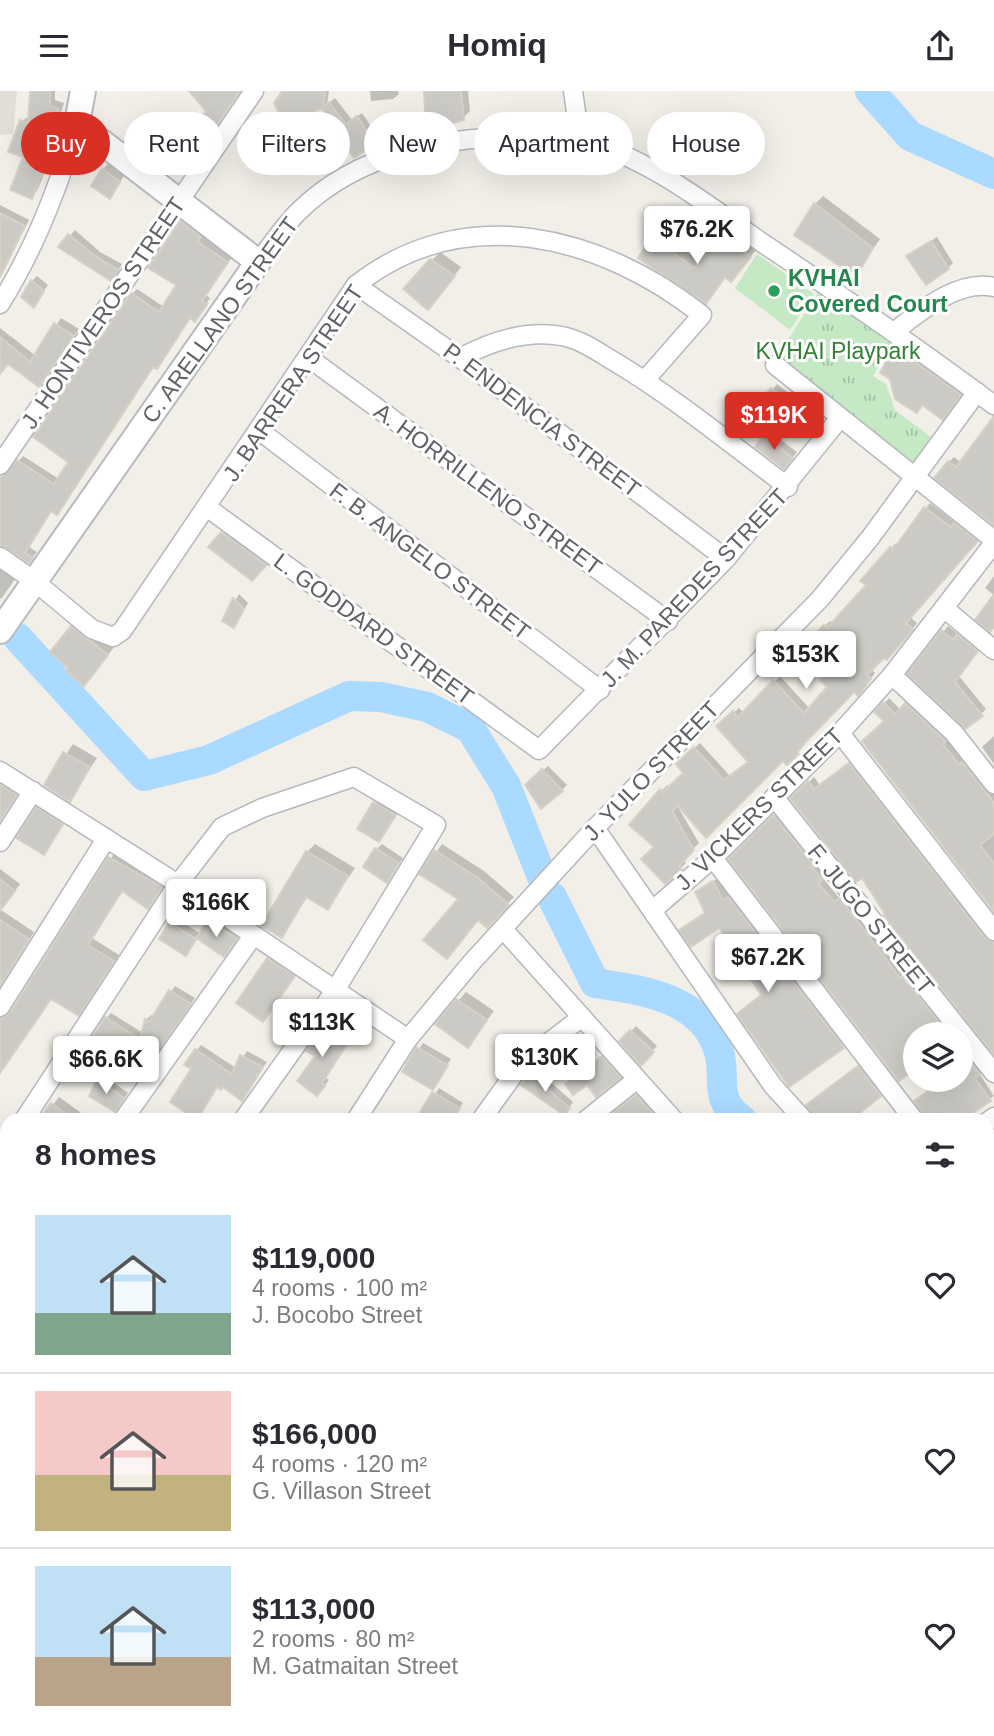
<!DOCTYPE html>
<meta charset="utf-8">
<style>
:root{--surface:#fff;--page:#f2f2f3;--text:#2b2b33;--muted:#7c7c81;--line:#e1e1e2;--accent:#d93025}
body{margin:0;font-family:Arial,sans-serif;background:var(--page);color:var(--text);height:100vh;display:flex;flex-direction:column;font-size:26px;white-space:nowrap}
*{box-sizing:border-box;margin:0}
p{font-size:23px;color:var(--muted)}
.icon{flex:none;width:38px;height:38px;fill:none;stroke:currentColor;stroke-width:2;stroke-linecap:round;stroke-linejoin:round}
.map{position:relative;flex:1;overflow:hidden}
.drawer{position:absolute;left:0px;top:1022px;width:994px;height:623px;display:flex;flex-direction:column;background:var(--surface);border-radius:21px 21px 0 0;box-shadow:0 7px 28px #0002}
.drawer>*{flex:none}
.hud{position:absolute;left:21px;top:21px;width:952px;height:63px;display:flex;gap:14px}
.tools{position:absolute;left:903px;top:931px;display:grid;gap:14px}
.tools a{display:grid;place-items:center;width:70px;height:70px;border-radius:50%;background:var(--surface);box-shadow:0 7px 28px #0002;font-size:35px}
.price{position:absolute;translate:-50% -60px;padding:0 16px;border-radius:7px;background:#fff;color:#222;font-size:23px;line-height:46px;filter:drop-shadow(0 2px 4px #0008)}
.price::after{content:'';position:absolute;left:50%;top:42px;width:21px;height:16px;margin-left:-10px;background:inherit;clip-path:polygon(0 0,100% 0,50% 100%)}
.price.on{background:var(--accent);color:#fff}
ul{padding:0;list-style:none}
li{display:flex;align-items:center;gap:21px;height:175px;padding:0 35px}
li+li{border-top:2px solid var(--line)}
li span{display:grid;place-items:center;flex:none;width:196px;height:140px;border-radius:0px;color:#555}
li>.icon{margin-inline-start:auto}
span .icon{width:84px;height:84px;fill:#fffc;stroke-width:1}
li b{font-size:30px}
h2{display:flex;justify-content:space-between;align-items:center;height:84px;padding:0 35px;font-size:30px}
.tag{padding:0 24px;border-radius:32px;background:var(--surface);box-shadow:0 7px 28px #0002;font-size:24px;line-height:63px}
.tag.on{background:var(--accent);color:#fff}
header{display:flex;justify-content:space-between;align-items:center;height:91px;padding:0 35px;background:var(--surface);font-size:32px;font-weight:600}
.map>svg:first-child{display:block}
</style>
<header><svg class="icon" aria-label="menu" viewBox="0 0 24 24"><path d="M4 6h16M4 12h16M4 18h16"/></svg>Homiq<svg class="icon" aria-label="share" viewBox="0 0 24 24"><path d="M12 15V3M7 8l5-5 5 5M5 13v7h14v-7"/></svg></header>
<div class="map">
<svg width="994" height="1645" viewBox="0 0 994 1645">
<defs>
<pattern id="park-tufts" width="24" height="20" patternUnits="userSpaceOnUse" patternTransform="scale(1.75)"><rect width="24" height="20" fill="#c5e8c5"/><path d="M3 7l-1-3M5 7V3M7 7l1-3M15 17l-1-3M17 17v-4M19 17l1-3" fill="none" stroke="#a3c0a4"/></pattern>
</defs>
<rect width="100%" height="100%" fill="#f1efe8"/>
<!-- education -->
<path fill="#e1ded6" d="M0,0H17L13,43L0,44Z"/>
<!-- park -->
<path fill="url(#park-tufts)" d="M820,198L893,250L873,285L886,293L895,319L931,346L914,373L778,265Z"/>
<!-- pitch -->
<path fill="#c5e8c5" d="M757,163L814,203L790,239L735,197Z"/>
<!-- shadow -->
<g fill="#0003">
<path d="M31,0H55V9L64,12L56,35L66,39L57,68L48,73L37,100L31,106L22,30L30,25Z"/>
<path d="M284,0H329L327,13L335,7L352,29L362,22L379,47L355,65L323,16Z"/>
<path d="M370,0H398L399,3L393,8L371,10Z"/>
<path d="M426,0H468L470,20L463,27Z"/>
<path d="M108,73L124,85L110,105L103,78Z"/>
<path d="M823,105L880,148L856,183L815,113Z"/>
<path d="M0,114L29,129L0,187Z"/>
<path d="M186,126L205,140L202,145L232,166L206,204L210,207L200,223L195,228L191,226L162,270L154,274L61,417L52,419L29,456L37,461L29,470L0,454V391L23,365L59,388L70,370L132,203L137,198L164,216L178,194L150,176Z"/>
<path d="M661,137L675,146L672,150L701,171L730,137L756,159L737,182L726,184L705,210L654,143Z"/>
<path d="M75,139L100,161L122,173L116,183L61,155Z"/>
<path d="M937,146L953,172L948,177L908,166Z"/>
<path d="M440,161L461,176L436,209L432,169Z"/>
<path d="M37,185L48,194L34,214L32,190Z"/>
<path d="M61,227L79,238L39,294L8,271L0,281V237L36,265Z"/>
<path d="M904,249L968,295L951,318L923,313L916,320L892,287L882,281Z"/>
<path d="M777,293L796,308L769,340L797,361L789,371L765,346L768,343L750,328Z"/>
<path d="M954,366L994,396V430L949,371Z"/>
<path d="M930,412L956,432L960,428L981,444L909,525L917,532L892,562L884,564L871,578L875,582L863,597L854,598L801,654L803,656L798,661L675,711L699,752L682,769L686,772L665,791L656,756L632,734L667,694L669,697L686,681L678,673L700,652L730,685L750,671L719,635L739,617L744,622L780,585L810,618L830,596L836,574L812,548L830,530L833,533L868,494L862,490L896,452L898,454Z"/>
<path d="M230,434L273,465L252,487L210,455Z"/>
<path d="M0,470L18,484L1,508L0,507Z"/>
<path d="M994,485V504L985,497Z"/>
<path d="M239,503L248,512L234,535L224,529Z"/>
<path d="M80,528L115,555L84,593L72,536Z"/>
<path d="M948,535L959,544L963,540L982,554L959,585L986,618L981,623L910,583Z"/>
<path d="M889,607L901,619L911,608L994,697V819L886,630L877,621Z"/>
<path d="M994,645V673L982,656Z"/>
<path d="M73,653L97,667L69,709L46,694Z"/>
<path d="M855,668L994,844V961L887,823L862,784L792,708L814,686L820,694Z"/>
<path d="M548,675L567,694L562,699L527,694Z"/>
<path d="M0,682L22,697L0,729Z"/>
<path d="M380,706L400,718L379,749L359,737Z"/>
<path d="M45,709L69,725L43,762L37,717Z"/>
<path d="M779,720L826,782L822,786L840,808L846,804L957,943H915V976L899,988L730,768Z"/>
<path d="M315,753L355,777L328,817L308,805L281,845L307,761Z"/>
<path d="M382,753L403,767L387,789L377,758Z"/>
<path d="M442,753L484,780L514,806L487,835L461,808L422,782Z"/>
<path d="M115,761L167,790L148,816L123,798L92,847L119,864L84,916L52,907L0,963V918L6,922L14,918Z"/>
<path d="M0,778L20,793L1,819L34,841L0,896Z"/>
<path d="M718,787L729,805L734,802L848,951L790,994L763,903L745,871L720,834H686L708,819L697,801Z"/>
<path d="M214,825L240,843L229,859L198,847L186,863L170,832L175,827L201,843Z"/>
<path d="M277,860L301,877L263,929L239,912Z"/>
<path d="M175,895L195,907L147,974L106,927L111,922L143,942L146,929L151,924L154,926Z"/>
<path d="M466,901L494,920L468,954L437,933Z"/>
<path d="M331,930L353,944L325,986L329,989L322,998L318,965L326,935Z"/>
<path d="M636,935L657,955L641,972L621,950Z"/>
<path d="M961,948L984,977L979,982L994,1005L960,1029H929L942,989H961Z"/>
<path d="M423,952L451,968L433,997L404,980Z"/>
<path d="M201,954L236,977L247,960L267,971L242,1008L223,994L218,995L197,1026L193,978L186,973Z"/>
<path d="M611,959L628,977L596,1004L587,991L567,993Z"/>
<path d="M864,971L885,998L848,1029H816L813,1009Z"/>
<path d="M537,979L573,1011L569,1017L523,994Z"/>
<path d="M103,984L128,1002L120,1013L98,989Z"/>
<path d="M439,997L463,1012L452,1029H432L422,1023Z"/>
<path d="M645,997L668,1022L661,1029H610Z"/>
<path d="M59,1006L84,1024L80,1029H42Z"/>
<path d="M900,1021L906,1029H889Z"/>
<path d="M7,1097V1109L1,1106Z"/>
<path d="M0,1161L7,1165L0,1178Z"/>
<path d="M0,1234L7,1237L0,1269Z"/>
<path d="M987,1415L994,1424V1454L987,1459Z"/>
<path d="M7,1461V1499L4,1498L2,1466Z"/>
<path d="M0,1506L7,1513V1567H0Z"/>
<rect x="61" y="1638" width="26" height="7"/>
<rect x="143" y="1638" width="25" height="7"/>
<path d="M264,1638H324V1645H260H264Z"/>
<rect x="354" y="1638" width="59" height="7"/>
<path d="M499,1638H515L527,1644L496,1645Z"/>
<path d="M565,1638H596L591,1645H573Z"/>
</g>
<g fill="none" stroke-linecap="round" stroke-linejoin="round">
<!-- river -->
<g stroke="#aadaff" stroke-width="30">
<path d="M870,0L910,45L994,83"/>
<path d="M18,547L144,685L209,669L349,605L381,606L427,616L470,637L506,695L544,791"/>
<path d="M552,806L595,892C642,899 704,907 719,961C727,988 712,1008 742,1029"/>
<path d="M987,1274L994,1284"/>
</g>
</g>
<!-- building -->
<g fill="#cccac5" stroke="#d6d1c6" stroke-width="2">
<path d="M30,0H50V15L59,18L52,41L61,45L51,76L45,74L32,108L10,99L23,66L8,61L20,29L28,32Z"/>
<path d="M189,0H240L209,46L194,37L206,20Z"/>
<path d="M282,0H325L323,15L329,11L346,33L357,25L375,53L354,67L322,18L283,30L274,12Z"/>
<path d="M424,0H461L464,29L426,39Z"/>
<path d="M102,77L120,91L110,108L91,95Z"/>
<path d="M814,112L873,157L856,186L794,144Z"/>
<path d="M0,122L25,135L0,186Z"/>
<path d="M180,130L201,146L198,151L228,171L202,210L207,213L195,231L190,227L157,278L153,276L57,424L51,420L25,462L33,467L29,472L0,455V387L17,369L54,393L68,371L33,346L131,202L159,221L176,194L148,177Z"/>
<path d="M653,142L670,153L667,157L694,177L723,142L751,166L731,191L725,186L706,213L638,167Z"/>
<path d="M68,143L95,165L119,179L111,190L58,156Z"/>
<path d="M931,150L949,178L926,194L906,165Z"/>
<path d="M430,168L455,185L428,219L403,198Z"/>
<path d="M31,189L44,200L34,217L21,206Z"/>
<path d="M54,232L74,245L39,296L8,273L0,283V246L30,271Z"/>
<path d="M894,256L961,304L943,329L922,314L917,322L895,308L890,288L880,282Z"/>
<path d="M771,297L792,314L767,345L747,328Z"/>
<path d="M994,325V434L934,387L948,370L956,376Z"/>
<path d="M763,344L793,367L784,378L755,356Z"/>
<path d="M924,416L951,436L954,432L978,450L906,532L913,538L887,569L884,567L867,584L871,588L858,605L854,601L797,660L799,663L787,674L783,670L706,747L678,715L672,720L694,759L679,775L682,779L665,793L641,768L654,756L629,734L660,698L663,701L683,682L676,673L694,656L724,689L748,671L716,635L733,620L738,626L773,589L804,622L827,596L820,589L834,574L810,548L824,534L827,537L866,494L860,490L890,456L893,459Z"/>
<path d="M221,441L267,474L252,490L208,456Z"/>
<path d="M994,503V536L990,541L975,529Z"/>
<path d="M233,507L244,518L234,537L222,530Z"/>
<path d="M71,535L108,564L84,595L66,580L68,577L50,561Z"/>
<path d="M941,539L954,549L957,543L978,560L955,591L983,625L965,638L907,583Z"/>
<path d="M883,611L895,623L905,612L946,650L943,654L960,674L962,671L994,712V743L980,754L994,772V821L862,650L884,630L874,621Z"/>
<path d="M63,661L90,676L70,711L44,694Z"/>
<path d="M849,672L985,847L994,851V964L883,824L885,823L862,787L856,791L790,707L808,690L814,698Z"/>
<path d="M542,678L563,700L541,718L525,694Z"/>
<path d="M0,693L17,704L0,730Z"/>
<path d="M373,711L396,724L379,751L357,738Z"/>
<path d="M36,716L63,733L44,764L16,747Z"/>
<path d="M773,724L814,774L812,776L822,789L818,792L834,811L840,807L900,887L902,885L945,938L938,943H915V978L899,990L728,768Z"/>
<path d="M375,757L399,772L387,792L363,776Z"/>
<path d="M434,759L477,786L509,814L487,837L478,829L447,868L423,849L458,808L419,783Z"/>
<path d="M306,760L348,785L328,819L306,806L282,847L261,835Z"/>
<path d="M108,766L162,796L148,818L122,800L88,854L114,870L79,925L51,908L0,982V927L10,922Z"/>
<path d="M0,788L15,800L0,820Z"/>
<path d="M713,790L723,809L728,806L844,957L789,996L737,923L761,904L741,873L744,871L719,837L691,856L679,839L705,822L695,801Z"/>
<path d="M0,829L29,848L0,895Z"/>
<path d="M208,829L237,848L224,866L196,847Z"/>
<path d="M169,831L196,848L186,865L159,848Z"/>
<path d="M267,867L295,885L263,931L236,912Z"/>
<path d="M169,899L191,913L143,982L92,947L105,926L140,948L145,928L149,931Z"/>
<path d="M456,908L487,929L468,957L435,933Z"/>
<path d="M324,934L349,950L322,992L325,995L317,1005L297,990L315,965L306,960Z"/>
<path d="M630,939L654,961L641,975L619,950Z"/>
<path d="M416,956L448,974L433,999L402,981Z"/>
<path d="M195,958L232,983L240,964L263,976L242,1010L223,996L221,999L217,996L197,1029L170,1011L191,978L184,974Z"/>
<path d="M602,965L621,987L596,1006L587,994L573,1004L565,993Z"/>
<path d="M967,967L980,983L975,987L991,1010L962,1029H928L914,1010L943,989H961V968L962,970Z"/>
<path d="M858,975L881,1005L851,1029H815L806,1014Z"/>
<path d="M530,983L570,1017L564,1024L521,994Z"/>
<path d="M97,988L124,1007L115,1021L89,1005Z"/>
<path d="M432,1001L460,1017L452,1029H428L419,1023Z"/>
<path d="M636,1004L659,1029H612L609,1025Z"/>
<path d="M51,1012L74,1029H39Z"/>
</g>
<g fill="none" stroke-linecap="round" stroke-linejoin="round">
<defs>
<g id="street">
<path d="M573,0L580,49"/>
<path d="M258,171C271,155 283,136 298,121C357,62 448,44 528,46C545,46 565,45 581,49C650,67 707,114 764,153C842,205 919,258 994,314"/>
<path d="M356,194L460,267L726,468"/>
<path d="M0,213C35,157 59,96 77,32"/>
<path d="M895,240C921,220 958,188 994,196"/>
<path d="M309,267L668,530"/>
<path d="M460,267C491,250 526,239 562,245C582,249 598,261 615,271C675,307 731,353 788,396"/>
<path d="M775,274L994,449"/>
<path d="M260,340L600,599"/>
<path d="M0,374L254,0"/>
<path d="M208,417L539,659L726,468L840,327"/>
<path d="M0,466L33,489L92,538L113,546L122,540L356,194C464,109 601,144 702,224L645,289"/>
<path d="M944,517L994,559"/>
<path d="M892,584L954,642L994,693"/>
<path d="M840,642L994,840"/>
<path d="M0,680L178,793L408,948"/>
<path d="M774,706L994,982"/>
<path d="M595,737L773,995L804,1029"/>
<path d="M0,751L33,700"/>
<path d="M713,767L914,1029"/>
<path d="M654,818L713,767L840,642L892,584L994,452"/>
<path d="M503,838L674,1029"/>
<path d="M0,916L106,748"/>
<path d="M24,1029L178,793L222,736L262,717L354,686L436,734L334,901L243,1029"/>
<path d="M123,1029L253,845"/>
<path d="M356,1029L408,948L472,871L595,737L820,508L870,447L977,301"/>
<path d="M481,1029L522,972L582,926"/>
<path d="M586,1029L636,989"/>
<path d="M987,1031L994,1026"/>
<path d="M0,1066L7,1055"/>
<path d="M987,1123L994,1132"/>
<path d="M987,1167L994,1162"/>
<path d="M987,1247L994,1254"/>
<path d="M0,1335L7,1269"/>
<path d="M987,1366V1390"/>
<path d="M0,1417H7"/>
<path d="M0,1511L7,1510"/>
<path d="M987,1534L994,1529"/>
<path d="M0,1599H7"/>
<path d="M190,1638V1645"/>
<path d="M426,1645L428,1638"/>
<path d="M536,1645L540,1638"/>
<path d="M669,1645L678,1638"/>
<path d="M877,1645L888,1638"/>
</g>
<path id="secondary" d="M0,540L258,171L77,32L83,0"/>
</defs>
<!-- street casing -->
<use href="#street" stroke="#b5b8bc" stroke-width="21"/>
<!-- secondary casing -->
<use href="#secondary" stroke="#b6babf" stroke-width="28"/>
<!-- street -->
<use href="#street" stroke="#fff" stroke-width="18"/>
<!-- secondary -->
<use href="#secondary" stroke="#fff" stroke-width="24"/>
</g>
<!-- markers -->
<circle fill="#2e9e5b" stroke="#fff" stroke-width="2.5" cx="774" cy="200" r="7"/>
<g text-anchor="middle" dominant-baseline="central" stroke-width="6" stroke-linejoin="round" paint-order="stroke">
<!-- leisure labels -->
<g font-size="23" font-weight="bold" fill="#27864d" stroke="#fff" text-anchor="start">
<text x="788" y="187">KVHAI<tspan x="788" dy="26">Covered Court</tspan></text>
</g>
<!-- street labels -->
<g font-size="23" fill="#5f6368" stroke="#fff">
<text transform="translate(103 222) rotate(-56)">J. HONTIVEROS STREET</text>
<text transform="translate(220 229) rotate(-54)">C. ARELLANO STREET</text>
<text transform="translate(293 292) rotate(-56)">J. BARRERA STREET</text>
<text transform="translate(542 329) rotate(37)">P. ENDENCIA STREET</text>
<text transform="translate(488 398) rotate(36)">A. HORRILLENO STREET</text>
<text transform="translate(430 470) rotate(37)">F. B. ANGELO STREET</text>
<text transform="translate(694 497) rotate(-47)">J. M. PAREDES STREET</text>
<text transform="translate(374 538) rotate(36)">L. GODDARD STREET</text>
<text transform="translate(651 680) rotate(-46)">J. YULO STREET</text>
<text transform="translate(759 718) rotate(-44)">J. VICKERS STREET</text>
<text transform="translate(871 828) rotate(51)">F. JUGO STREET</text>
</g>
<!-- park labels -->
<g font-size="23" fill="#348238" stroke="#fff">
<text x="838" y="260">KVHAI Playpark</text>
</g>
</g>
</svg>
<div class="tools">
<a><svg class="icon" aria-label="layers" viewBox="0 0 24 24"><path d="M12 4l9 5-9 5-9-5zM3 14l9 5 9-5"/></svg></a>
</div>
<b class="price" style="left:697px;top:175px">$76.2K</b>
<b class="price on" style="left:774px;top:361px">$119K</b>
<b class="price" style="left:806px;top:600px">$153K</b>
<b class="price" style="left:216px;top:848px">$166K</b>
<b class="price" style="left:768px;top:903px">$67.2K</b>
<b class="price" style="left:322px;top:968px">$113K</b>
<b class="price" style="left:545px;top:1003px">$130K</b>
<b class="price" style="left:106px;top:1005px">$66.6K</b>
<div class="hud">
<a class="tag on">Buy</a>
<a class="tag">Rent</a>
<a class="tag">Filters</a>
<a class="tag">New</a>
<a class="tag">Apartment</a>
<a class="tag">House</a>
</div>
<section class="drawer">
<h2>8 homes<svg class="icon" aria-label="filters" viewBox="0 0 24 24"><path d="M4 7h16M4 17h16"/><circle cx="9" cy="7" r="2"/><circle cx="15" cy="17" r="2"/></svg></h2>
<ul>
<li><span style="background:linear-gradient(#bfe0f5 70%,#7fa58c 0)"><svg class="icon" aria-label="home" viewBox="0 0 24 24"><path d="M3 11l9-7 9 7M6 9v11h12V9"/></svg></span><div><b>$119,000</b><p>4 rooms · 100 m²</p><p>J. Bocobo Street</p></div><svg class="icon" aria-label="heart" viewBox="0 0 24 24"><path d="M12 20l-8-8c-3-5 5-10 8-4 3-6 11-1 8 4z"/></svg></li>
<li><span style="background:linear-gradient(#f6c9c9 60%,#c2b280 0)"><svg class="icon" aria-label="home" viewBox="0 0 24 24"><path d="M3 11l9-7 9 7M6 9v11h12V9"/></svg></span><div><b>$166,000</b><p>4 rooms · 120 m²</p><p>G. Villason Street</p></div><svg class="icon" aria-label="heart" viewBox="0 0 24 24"><path d="M12 20l-8-8c-3-5 5-10 8-4 3-6 11-1 8 4z"/></svg></li>
<li><span style="background:linear-gradient(#bfe0f5 65%,#b9a48a 0)"><svg class="icon" aria-label="home" viewBox="0 0 24 24"><path d="M3 11l9-7 9 7M6 9v11h12V9"/></svg></span><div><b>$113,000</b><p>2 rooms · 80 m²</p><p>M. Gatmaitan Street</p></div><svg class="icon" aria-label="heart" viewBox="0 0 24 24"><path d="M12 20l-8-8c-3-5 5-10 8-4 3-6 11-1 8 4z"/></svg></li>
</ul>
</section>
</div>
